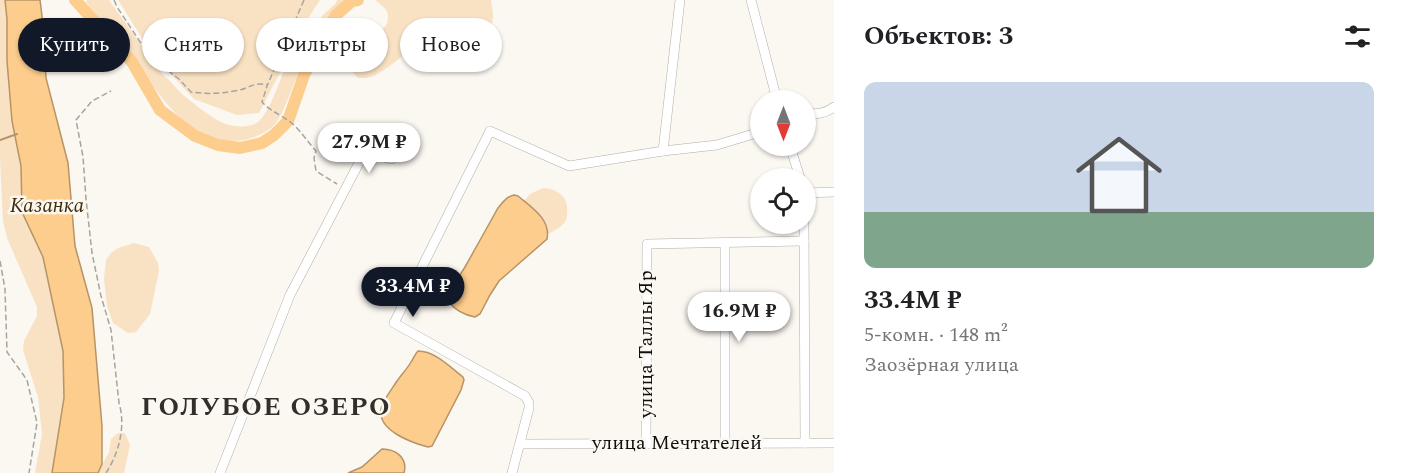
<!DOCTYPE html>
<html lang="ru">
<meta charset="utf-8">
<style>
:root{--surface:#fff;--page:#f2f2f2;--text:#202124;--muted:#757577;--accent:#111827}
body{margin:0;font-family:Spectral,serif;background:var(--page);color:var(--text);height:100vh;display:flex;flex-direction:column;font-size:22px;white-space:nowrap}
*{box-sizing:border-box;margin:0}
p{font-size:20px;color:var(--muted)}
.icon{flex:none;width:33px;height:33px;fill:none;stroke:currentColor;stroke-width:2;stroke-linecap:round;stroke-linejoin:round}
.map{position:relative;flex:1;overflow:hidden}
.sheet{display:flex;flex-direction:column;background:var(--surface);width:570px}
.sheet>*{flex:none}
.guide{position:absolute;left:18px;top:18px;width:570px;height:54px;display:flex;gap:12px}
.needle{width:39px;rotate:180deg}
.controls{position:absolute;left:750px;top:90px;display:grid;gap:12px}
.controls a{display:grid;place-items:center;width:66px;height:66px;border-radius:50%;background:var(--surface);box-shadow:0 2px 4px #0004;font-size:30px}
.price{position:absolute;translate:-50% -51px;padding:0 14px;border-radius:21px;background:#fff;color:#222;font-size:20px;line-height:39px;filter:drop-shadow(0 2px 3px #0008)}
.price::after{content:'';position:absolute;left:50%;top:36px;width:18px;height:14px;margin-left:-9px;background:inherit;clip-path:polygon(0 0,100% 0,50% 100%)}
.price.on{background:var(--accent);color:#fff}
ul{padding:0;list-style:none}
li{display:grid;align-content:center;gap:12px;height:318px;padding:0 30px}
li span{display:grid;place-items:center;height:186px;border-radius:12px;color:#555}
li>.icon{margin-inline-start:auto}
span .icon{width:108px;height:108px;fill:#fffc;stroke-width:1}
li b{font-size:26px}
h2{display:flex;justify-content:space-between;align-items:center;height:72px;padding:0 30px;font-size:26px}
.pill{padding:0 21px;border-radius:27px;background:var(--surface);box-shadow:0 2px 4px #0004;font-size:21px;line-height:54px}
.pill.on{background:var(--accent);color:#fff}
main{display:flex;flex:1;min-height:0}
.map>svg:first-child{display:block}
</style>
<main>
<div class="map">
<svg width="834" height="473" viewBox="0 0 834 473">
<rect width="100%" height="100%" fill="#fbf7f1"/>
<!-- green -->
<g fill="#f9e2c3">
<path d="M0,0H5L7,19V61L12,121L21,166L22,212L43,257L63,351L64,398L52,473H35L42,434L38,397L23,350L24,341L37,316V307L7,238L3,221L0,159Z"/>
<path d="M87,0H109L163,75C172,81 178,92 187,98C195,105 216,121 226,124C234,127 250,128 258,122C270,113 284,70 289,55L259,113L237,115L194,99L152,54L118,0H320L301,29L291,49L299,40L321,19L322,16L336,3L337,0H357C333,16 312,44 300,70C291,87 287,108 275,124C268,132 254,138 243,140C224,143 207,138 191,127C174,115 161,96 148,80C127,54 107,28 86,2Z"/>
<path d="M375,0H491C492,8 496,21 489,27C481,33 470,28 462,32C456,34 452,41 446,43C439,45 431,40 423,43C405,50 386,74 367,78C367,78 359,78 358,78C352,72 347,66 347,58C345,31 385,42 388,19C388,15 388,13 386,10C383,6 379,3 375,0Z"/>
<path d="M543,188C558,189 569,197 567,213C567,217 567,219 564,223C560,228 554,231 548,234L546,226L524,201L530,194Z"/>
<path d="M134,243L149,247L158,263L159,271L150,314L136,332L128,333L113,323L107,306L104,279L106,260L111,253L118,248Z"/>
<path d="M118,433H125L130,445L124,473H98L109,452L111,439Z"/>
</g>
<!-- water -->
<g fill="#fdcd8d" stroke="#b69467" stroke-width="1.5">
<path d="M5,0H40L43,24L46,78L68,163L75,246L92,308L102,426V464L98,473H52L64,398L63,351L43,257L22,212L21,166L12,121L7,61V19Z"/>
<path d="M514,195L518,196C531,207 551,219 547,239L499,281L490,295L480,314L475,317C465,315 455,310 449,302C449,288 458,279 465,267C476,247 487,228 498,208C503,202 506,197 514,195Z"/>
<path d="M418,351C435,351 450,367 463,377L464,380L461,390L432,446L428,447C413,443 377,431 381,409C383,400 392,389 397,381C401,375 407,369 411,362C414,358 414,355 418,351Z"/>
<path d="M382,449C396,449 408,458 404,473H348L362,467Z"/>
</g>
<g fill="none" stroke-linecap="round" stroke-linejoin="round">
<!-- stream -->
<path stroke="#b69467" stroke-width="2" d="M0,140L17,134"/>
<!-- river -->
<path stroke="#fdcd8d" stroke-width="12" d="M75,0L132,62L160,110L195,136L218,145L240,148L262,143L274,135L288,121L304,75L336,15L352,1L358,0"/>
<defs>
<g id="minor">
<path d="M751,0L777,100"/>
<path d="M806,114C816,114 825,114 834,107"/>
<path d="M790,146L800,178"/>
<path d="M663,151L680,0"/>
<path d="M806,193L834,192"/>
<path d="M804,224L805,443"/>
<path d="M646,443L647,244L804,241"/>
<path d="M725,443V243"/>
<path d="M521,444L834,443"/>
<path d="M220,473L290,295L361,159C369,150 382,157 392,159"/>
<path d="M512,473L529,408V403L525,396L394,323L490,131L569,166L663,151L717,145L760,132"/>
</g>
</defs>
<!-- minor casing -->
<use href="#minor" stroke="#b1ada8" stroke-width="10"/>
<!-- path -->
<g stroke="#a7a49f" stroke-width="1.5" stroke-dasharray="6 3" stroke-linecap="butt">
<path d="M114,0L117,7L150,57L179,79L191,92C206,94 219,94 234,91C247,90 254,81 267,85"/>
<path d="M304,0L267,86L262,102C271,112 284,116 294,125C302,133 308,142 316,151L314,158L316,171L337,184"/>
<path d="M0,261L5,289L7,352L27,380L37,423L29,473"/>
<path d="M106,473C119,453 126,426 119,403L111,330L101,296L92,253L86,199L83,157L76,120L92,101L111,91"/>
</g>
<!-- minor -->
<use href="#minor" stroke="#fff" stroke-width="9"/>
</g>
<g text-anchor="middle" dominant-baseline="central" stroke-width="5" stroke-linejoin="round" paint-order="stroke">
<!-- street labels -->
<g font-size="20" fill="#110f0e" stroke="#fbf7f1">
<text transform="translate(646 344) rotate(-90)">улица Таллы Яр</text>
<text x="677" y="443">улица Мечтателей</text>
</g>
<!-- water labels -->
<g font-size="21" font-style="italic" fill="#3e2a0e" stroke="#fbf7f1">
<text x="47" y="206">Казанка</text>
</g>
<!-- district labels -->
<g font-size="26" font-weight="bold" letter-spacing="1.5" fill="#322f2b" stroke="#fbf7f1">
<text x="266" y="407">ГОЛУБОЕ ОЗЕРО</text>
</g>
</g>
</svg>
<div class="controls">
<a><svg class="needle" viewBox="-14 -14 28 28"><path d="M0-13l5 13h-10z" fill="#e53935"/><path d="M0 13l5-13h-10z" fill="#757577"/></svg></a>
<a><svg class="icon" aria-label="locate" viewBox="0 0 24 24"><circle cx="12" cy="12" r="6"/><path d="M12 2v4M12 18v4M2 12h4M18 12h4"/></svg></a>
</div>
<b class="price" style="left:369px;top:174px">27.9M ₽</b>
<b class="price on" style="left:413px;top:318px">33.4M ₽</b>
<b class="price" style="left:739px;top:343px">16.9M ₽</b>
<div class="guide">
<a class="pill on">Купить</a>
<a class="pill">Снять</a>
<a class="pill">Фильтры</a>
<a class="pill">Новое</a>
</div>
</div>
<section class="sheet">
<h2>Объектов: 3<svg class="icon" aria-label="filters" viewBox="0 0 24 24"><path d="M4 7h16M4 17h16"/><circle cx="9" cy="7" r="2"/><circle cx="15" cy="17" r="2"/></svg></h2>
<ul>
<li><span style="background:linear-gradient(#c9d6e8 70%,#7fa58c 0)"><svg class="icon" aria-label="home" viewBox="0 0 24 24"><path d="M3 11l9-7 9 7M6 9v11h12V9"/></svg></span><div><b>33.4M ₽</b><p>5-комн. · 148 m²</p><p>Заозёрная улица</p></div></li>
</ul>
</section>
</main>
